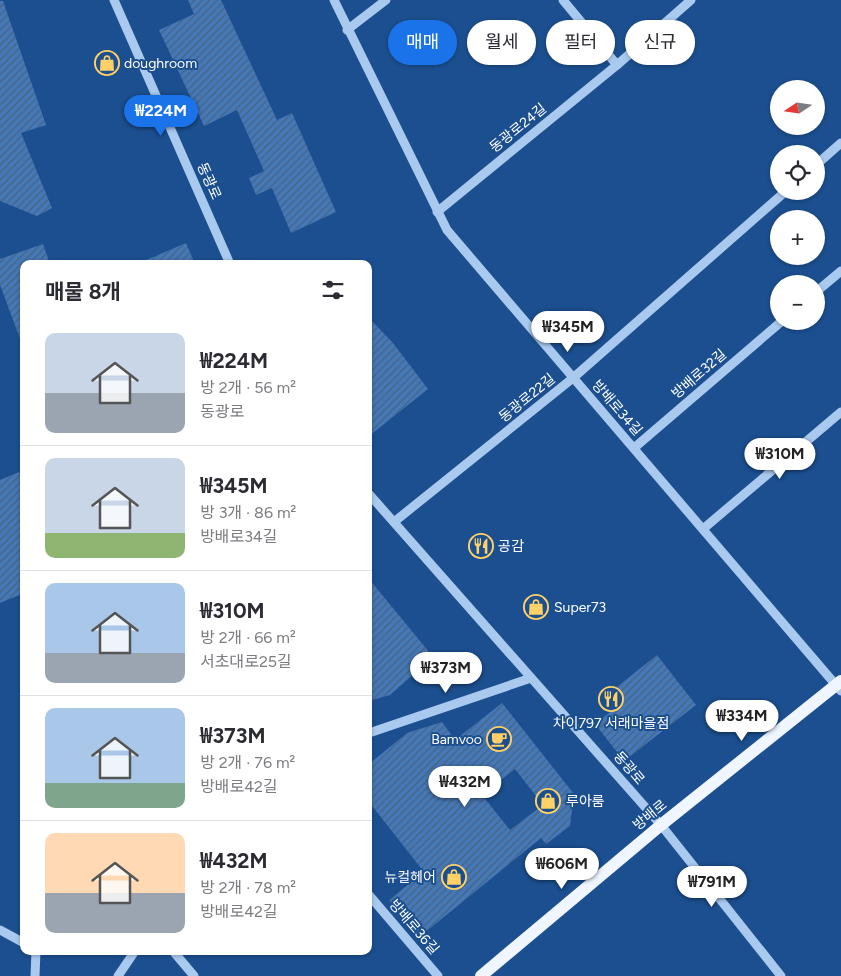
<!DOCTYPE html>
<html lang="ko">
<meta charset="utf-8">
<style>
:root{--surface:#fff;--page:#f7f7f7;--text:#2b2b33;--muted:#7c7c81;--line:#e1e1e2;--accent:#1a73e8}
body{margin:0;font-family:Figtree,"Noto Sans KR",sans-serif;background:var(--page);color:var(--text);height:100vh;display:flex;flex-direction:column;font-size:19px;white-space:nowrap}
*{box-sizing:border-box;margin:0}
p{font-size:16px;color:var(--muted)}
.icon{flex:none;width:28px;height:28px;fill:none;stroke:currentColor;stroke-width:2;stroke-linecap:round;stroke-linejoin:round}
.map{position:relative;flex:1;overflow:hidden}
.panel{position:absolute;left:20px;top:260px;width:352px;height:695px;display:flex;flex-direction:column;background:var(--surface);border-radius:10px;box-shadow:0 1px 4px #0004}
.panel>*{flex:none}
.guide{position:absolute;left:388px;top:20px;width:378px;height:45px;display:flex;gap:10px}
.needle{width:32px;rotate:257deg}
.tools{position:absolute;left:770px;top:80px;display:grid;gap:10px}
.tools a{display:grid;place-items:center;width:55px;height:55px;border-radius:50%;background:var(--surface);box-shadow:0 1px 4px #0004;font-size:25px}
.price{position:absolute;translate:-50% -42px;padding:0 11px;border-radius:18px;background:#fff;color:#222;font-size:16px;line-height:32px;filter:drop-shadow(0 1px 2px #0008)}
.price::after{content:'';position:absolute;left:50%;top:30px;width:15px;height:11px;margin-left:-8px;background:inherit;clip-path:polygon(0 0,100% 0,50% 100%)}
.price.on{background:var(--accent);color:#fff}
ul{padding:0;list-style:none}
li{display:flex;align-items:center;gap:15px;height:125px;padding:0 25px}
li+li{border-top:1px solid var(--line)}
li span{display:grid;place-items:center;flex:none;width:140px;height:100px;border-radius:10px;color:#555}
li>.icon{margin-inline-start:auto}
span .icon{width:60px;height:60px;fill:#fffc;stroke-width:1}
li b{font-size:21px}
h2{display:flex;justify-content:space-between;align-items:center;height:60px;padding:0 25px;font-size:21px}
.tag{padding:0 18px;border-radius:22px;background:var(--surface);box-shadow:0 1px 4px #0004;font-size:18px;line-height:45px}
.tag.on{background:var(--accent);color:#fff}
.map>svg:first-child{display:block}
</style>
<div class="map">
<svg width="841" height="976" viewBox="0 0 841 976">
<defs>
<pattern id="building-hatch" width="6" height="6" patternUnits="userSpaceOnUse" patternTransform="scale(1.25)"><rect width="6" height="6" fill="#4478b7"/><path d="M-1 1l2-2M0 6l6-6M5 7l2-2" fill="none" stroke="#486282"/></pattern>
</defs>
<rect width="100%" height="100%" fill="#1b4f8f"/>
<!-- building -->
<g fill="url(#building-hatch)" fill-rule="evenodd">
<path d="M188,0H221L277,120L292,113L336,212L291,233L272,188L256,195L249,178L264,171L237,110L204,126L159,30L194,14Z"/>
<path d="M0,1H3L46,125L21,133L52,208L37,216L0,201Z"/>
<path d="M186,243L195,264H137Z"/>
<path d="M43,244L50,264H24V344H22L0,285V259Z"/>
<path d="M369,318L393,343L428,389L369,436Z"/>
<path d="M19,472L24,483V593L0,603V480Z"/>
<path d="M369,579L439,664L422,679L416,672L390,695L369,701Z"/>
<path d="M657,655L696,705L624,761L595,724L623,702L613,690Z"/>
<path d="M502,703L574,794L570,826L546,844L541,838L418,938L389,900L424,872L369,802V764L407,733L442,722L455,740ZM515,769L543,805L510,830L482,795Z"/>
</g>
<g fill="none" stroke-linecap="round" stroke-linejoin="round">
<!-- minor -->
<g stroke="#a9c9ee" stroke-width="9">
<path d="M114,0L230,264"/>
<path d="M334,0L447,230L841,691"/>
<path d="M563,0L617,65"/>
<path d="M347,30L386,0"/>
<path d="M816,165L841,143"/>
<path d="M437,212L617,65L691,0"/>
<path d="M816,292L841,271"/>
<path d="M634,448L782,321"/>
<path d="M369,494L661,825L781,976"/>
<path d="M394,522L573,378L786,191"/>
<path d="M703,529L841,412"/>
<path d="M369,733L531,678"/>
<path d="M369,895L438,976"/>
<path d="M0,930L24,943"/>
<path d="M173,951L194,976"/>
<path d="M35,976L36,951"/>
<path d="M118,976L135,951"/>
</g>
<!-- major -->
<path stroke="#f0f6ff" stroke-width="12" d="M481,976L661,825L841,681"/>
</g>
<!-- icons -->
<defs>
<symbol id="shop-ring" viewBox="-11 -11 22 22"><circle r="9.5" fill="#1b4f8f" stroke="#ffd166" stroke-width="1.5"/><path d="M-5-2.5h2.3a2.7 3.5 0 0 1 5.4 0H5L5.5 6h-11ZM-1.5-2.5h3a1.5 2.3 0 0 0-3 0Z" fill="#ffd166"/></symbol>
<symbol id="restaurant-ring" viewBox="-11 -11 22 22"><circle r="9.5" fill="#1b4f8f" stroke="#ffd166" stroke-width="1.5"/><path d="M-5-6h1v4h1v-4h1v4h1v-4h1v5L-1.5 .5V6h-2V.5L-5-1ZM5-6V6H3V1.5H1.5Q1.5-4 5-6Z" fill="#ffd166"/></symbol>
<symbol id="cafe-ring" viewBox="-11 -11 22 22"><circle r="9.5" fill="#1b4f8f" stroke="#ffd166" stroke-width="1.5"/><path d="M-5.5-4.5H6V0H3Q3 3.5 0 3.5H-2.5Q-5.5 3.5-5.5 0ZM3-3.2v2h1.7v-2ZM-6 4.5H4V6H-6Z" fill="#ffd166"/></symbol>
</defs>
<g fill-rule="evenodd">
<use href="#shop-ring" x="93" y="49" width="28" height="28"/>
<use href="#restaurant-ring" x="467" y="532" width="28" height="28"/>
<use href="#shop-ring" x="522" y="593" width="28" height="28"/>
<use href="#restaurant-ring" x="597" y="685" width="28" height="28"/>
<use href="#cafe-ring" x="485" y="725" width="28" height="28"/>
<use href="#shop-ring" x="534" y="787" width="28" height="28"/>
<use href="#shop-ring" x="440" y="863" width="28" height="28"/>
</g>
<g text-anchor="middle" dominant-baseline="central" stroke-width="4" stroke-linejoin="round" paint-order="stroke">
<!-- poi labels -->
<g font-size="14" fill="#fff" stroke="#1b4f8f" text-anchor="start">
<text x="124" y="63">doughroom</text>
<text x="498" y="546">공감</text>
<text x="554" y="607">Super73</text>
<text x="611" y="723" text-anchor="middle">차이797 서래마을점</text>
<text x="482" y="739" text-anchor="end">Bamvoo</text>
<text x="566" y="801">루아룸</text>
<text x="436" y="877" text-anchor="end">뉴컬헤어</text>
</g>
<!-- street labels -->
<g font-size="14" fill="#fff" stroke="#1b4f8f">
<text transform="translate(518 128) rotate(-39)">동광로24길</text>
<text transform="translate(209 181) rotate(66)">동광로</text>
<text transform="translate(699 374) rotate(-41)">방배로32길</text>
<text transform="translate(527 398) rotate(-39)">동광로22길</text>
<text transform="translate(617 408) rotate(49)">방배로34길</text>
<text transform="translate(629 768) rotate(49)">동광로</text>
<text transform="translate(650 815) rotate(-39)">방배로</text>
<text transform="translate(414 927) rotate(49)">방배로36길</text>
</g>
</g>
</svg>
<div class="tools">
<a><svg class="needle" viewBox="-14 -14 28 28"><path d="M0-13l5 13h-10z" fill="#e53935"/><path d="M0 13l5-13h-10z" fill="#7c7c81"/></svg></a>
<a><svg class="icon" aria-label="locate" viewBox="0 0 24 24"><circle cx="12" cy="12" r="6"/><path d="M12 2v4M12 18v4M2 12h4M18 12h4"/></svg></a>
<a>+</a>
<a>−</a>
</div>
<b class="price on" style="left:161px;top:137px">₩224M</b>
<b class="price" style="left:568px;top:353px">₩345M</b>
<b class="price" style="left:780px;top:480px">₩310M</b>
<b class="price" style="left:446px;top:694px">₩373M</b>
<b class="price" style="left:742px;top:742px">₩334M</b>
<b class="price" style="left:465px;top:808px">₩432M</b>
<b class="price" style="left:562px;top:890px">₩606M</b>
<b class="price" style="left:712px;top:908px">₩791M</b>
<div class="guide">
<a class="tag on">매매</a>
<a class="tag">월세</a>
<a class="tag">필터</a>
<a class="tag">신규</a>
</div>
<section class="panel">
<h2>매물 8개<svg class="icon" aria-label="filters" viewBox="0 0 24 24"><path d="M4 7h16M4 17h16"/><circle cx="9" cy="7" r="2"/><circle cx="15" cy="17" r="2"/></svg></h2>
<ul>
<li><span style="background:linear-gradient(#c9d6e8 60%,#9aa5b1 0)"><svg class="icon" aria-label="home" viewBox="0 0 24 24"><path d="M3 11l9-7 9 7M6 9v11h12V9"/></svg></span><div><b>₩224M</b><p>방 2개 · 56 m²</p><p>동광로</p></div></li>
<li><span style="background:linear-gradient(#c9d6e8 75%,#8fb573 0)"><svg class="icon" aria-label="home" viewBox="0 0 24 24"><path d="M3 11l9-7 9 7M6 9v11h12V9"/></svg></span><div><b>₩345M</b><p>방 3개 · 86 m²</p><p>방배로34길</p></div></li>
<li><span style="background:linear-gradient(#a9c7e8 70%,#9aa5b1 0)"><svg class="icon" aria-label="home" viewBox="0 0 24 24"><path d="M3 11l9-7 9 7M6 9v11h12V9"/></svg></span><div><b>₩310M</b><p>방 2개 · 66 m²</p><p>서초대로25길</p></div></li>
<li><span style="background:linear-gradient(#a9c7e8 75%,#7fa58c 0)"><svg class="icon" aria-label="home" viewBox="0 0 24 24"><path d="M3 11l9-7 9 7M6 9v11h12V9"/></svg></span><div><b>₩373M</b><p>방 2개 · 76 m²</p><p>방배로42길</p></div></li>
<li><span style="background:linear-gradient(#ffd9b3 60%,#9aa5b1 0)"><svg class="icon" aria-label="home" viewBox="0 0 24 24"><path d="M3 11l9-7 9 7M6 9v11h12V9"/></svg></span><div><b>₩432M</b><p>방 2개 · 78 m²</p><p>방배로42길</p></div></li>
</ul>
</section>
</div>
